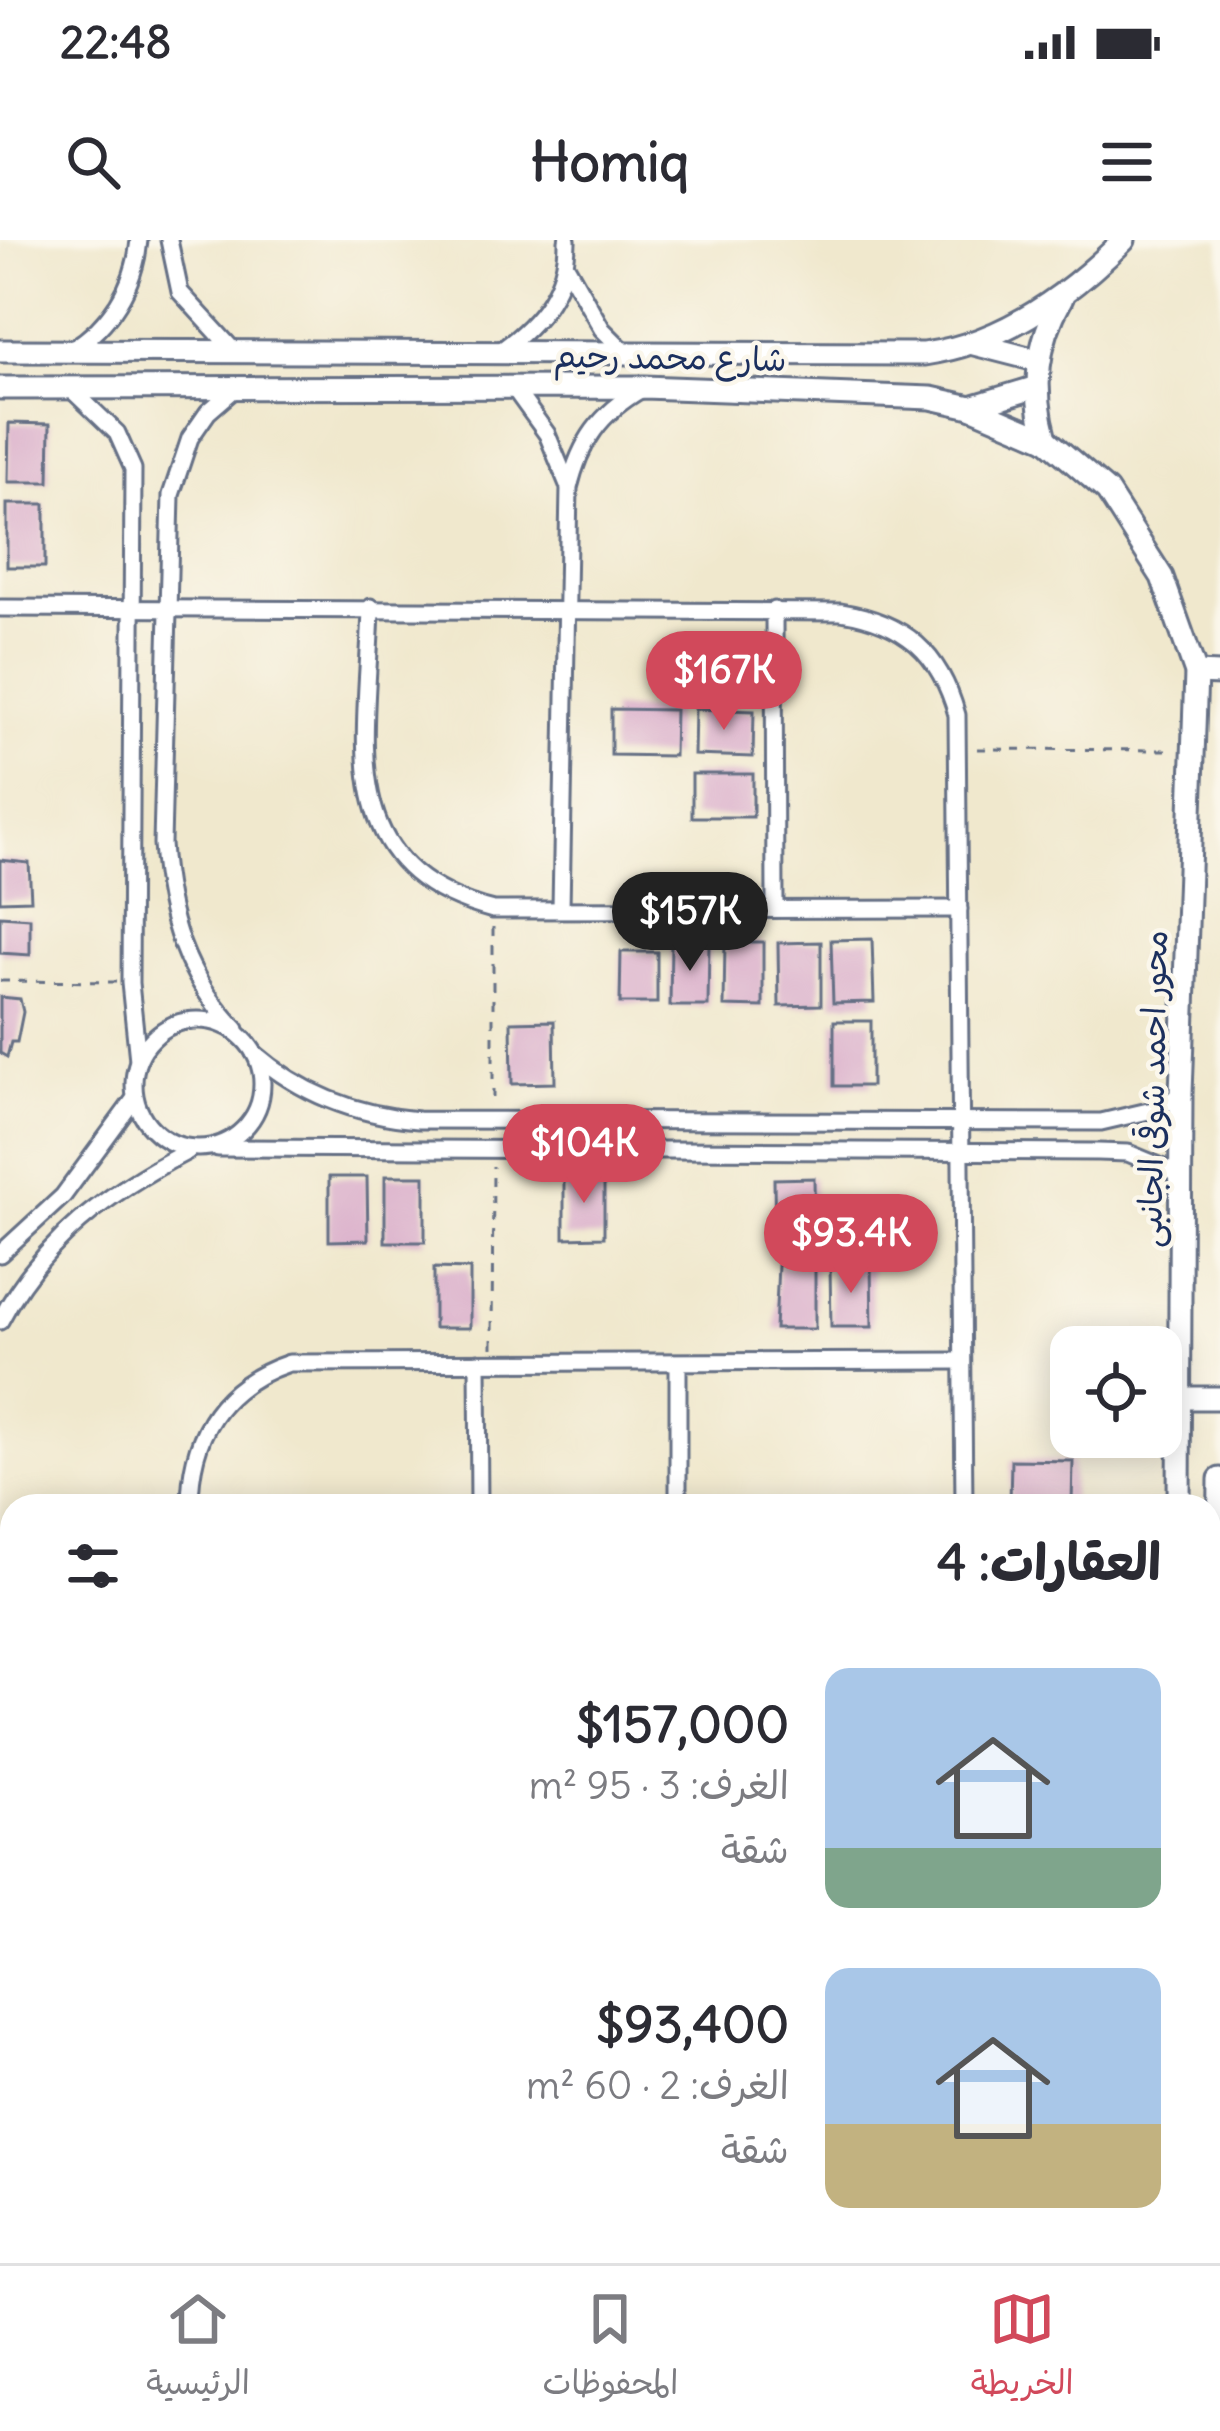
<!DOCTYPE html>
<html lang="ar">
<meta charset="utf-8">
<style>
:root{--surface:#fff;--page:#f2f2f3;--text:#2b2b33;--muted:#7c7c81;--line:#e1e1e2;--accent:#d1495b}
body{margin:0;font-family:Delius,"Playpen Sans Arabic",sans-serif;background:var(--page);color:var(--text);direction:rtl;height:100vh;display:flex;flex-direction:column;font-size:45px;white-space:nowrap}
*{box-sizing:border-box;margin:0}
p{font-size:39px;color:var(--muted)}
.icon{flex:none;width:66px;height:66px;fill:none;stroke:currentColor;stroke-width:2;stroke-linecap:round;stroke-linejoin:round}
.map{position:relative;flex:1;overflow:hidden;direction:ltr}
.side{position:absolute;left:0px;top:1254px;width:1221px;height:771px;display:flex;flex-direction:column;background:var(--surface);border-radius:36px 36px 0 0;box-shadow:0 6px 30px #0003;direction:rtl}
.side>*{flex:none}
.controls{position:absolute;left:1050px;top:1086px;display:grid;gap:24px}
.controls a{display:grid;place-items:center;width:132px;height:132px;border-radius:24px;background:var(--surface);box-shadow:0 6px 30px #0003;font-size:60px}
.price{position:absolute;translate:-50% -102px;padding:0 27px;border-radius:42px;background:var(--accent);color:#fff;font-size:39px;line-height:78px;filter:drop-shadow(0 3px 6px #0008)}
.price::after{content:'';position:absolute;left:50%;top:72px;width:36px;height:27px;margin-left:-18px;background:inherit;clip-path:polygon(0 0,100% 0,50% 100%)}
.price.current{background:#222;color:#fff}
ul{padding:0;list-style:none}
li{display:flex;align-items:center;gap:36px;height:300px;padding:0 60px}
li span{display:grid;place-items:center;flex:none;width:336px;height:240px;border-radius:24px;color:#555}
li>.icon{margin-inline-start:auto}
span .icon{width:144px;height:144px;fill:#fffc;stroke-width:1}
li b{font-size:51px}
h2{display:flex;justify-content:space-between;align-items:center;height:144px;padding:0 60px;font-size:51px}
.status{display:flex;justify-content:space-between;align-items:center;height:84px;padding:0 60px;background:var(--surface);direction:ltr}
.status svg{height:33px;fill:currentColor}
header{display:flex;justify-content:space-between;align-items:center;height:156px;padding:0 60px;background:var(--surface);font-size:54px;font-weight:700}
.tab-bar{display:flex;justify-content:space-around;align-items:center;height:168px;border-top:3px solid var(--line);background:var(--surface);font-size:33px;color:var(--muted)}
.tab-bar a{display:grid;justify-items:center;gap:6px}
.tab-bar .current{color:var(--accent)}
.map>svg:first-child{display:block}
</style>
<div class="status"><b>22:48</b><svg viewBox="0 0 49 12"><path d="M0 12V9h3v3zM5 12V6h3v6zM10 12V3h3v9zM15 12V0h3v12zM26 1h20v11H26zM47 4h2v5h-2z"/></svg></div>
<header><svg class="icon" aria-label="menu" viewBox="0 0 24 24"><path d="M4 6h16M4 12h16M4 18h16"/></svg>Homiq<svg class="icon" aria-label="search" viewBox="0 0 24 24"><circle cx="10" cy="10" r="6"/><path d="M15 15l6 6"/></svg></header>
<div class="map">
<svg width="1220" height="2023" viewBox="0 0 1220 2023">
<rect width="100%" height="100%" fill="#fbf7ec"/>
<filter id="ink" filterUnits="userSpaceOnUse"><feTurbulence type="fractalNoise" baseFrequency=".00833" numOctaves="2"/><feDisplacementMap in="SourceGraphic" scale="24" xChannelSelector="R" yChannelSelector="G"/><feConvolveMatrix kernelMatrix="1 2 1 2 8 2 1 2 1" color-interpolation-filters="sRGB"/></filter>
<filter id="wash" filterUnits="userSpaceOnUse"><feTurbulence type="fractalNoise" baseFrequency=".004" numOctaves="4" result="noise"/><feDisplacementMap in="SourceGraphic" scale="48" xChannelSelector="R" yChannelSelector="G"/><feGaussianBlur stdDeviation="2.7" result="paint"/><feColorMatrix in="noise" values="0 0 0 0 0 0 0 0 0 0 0 0 0 0 0 0 0 1.4 0 .05"/><feComposite in="paint" operator="in"/></filter>
<g filter="url(#wash)">
<rect width="100%" height="100%" fill="#f0e8cd"/>
<g id="blocks">
<!-- building -->
<g fill="#daafca">
<path d="M9,183L50,184L49,242H8Z"/>
<rect x="7" y="264" width="38" height="63"/>
<path d="M611,469L675,470L674,516L611,515Z"/>
<path d="M695,469L754,471L753,517L694,515Z"/>
<rect x="692" y="534" width="61" height="43"/>
<path d="M0,620L29,623L31,660L0,661Z"/>
<path d="M0,676L30,678V715L0,713Z"/>
<path d="M872,699L874,762L833,763L831,700Z"/>
<path d="M725,702H763V767L724,766Z"/>
<path d="M821,702V765L779,766L778,703Z"/>
<path d="M671,703H709L708,766H670Z"/>
<path d="M621,712H657V763H620Z"/>
<path d="M0,757L20,759L23,772L17,802H11L7,817L0,813Z"/>
<path d="M554,781L555,843L512,844L511,782Z"/>
<rect x="834" y="781" width="37" height="65"/>
<path d="M604,933V997L564,998V934Z"/>
<rect x="385" y="936" width="40" height="66"/>
<path d="M329,937H367L368,1000L329,1001Z"/>
<path d="M814,938L815,1002H775L774,939Z"/>
<path d="M871,1024L872,1087H831L830,1025Z"/>
<path d="M778,1025L815,1026V1089H775Z"/>
<path d="M434,1028L470,1029V1088H434Z"/>
<path d="M1011,1220L1073,1221L1072,1264L1010,1263Z"/>
</g>
</g>
</g>
<g filter="url(#ink)">
<use href="#blocks" fill-opacity="0" stroke="#667085" stroke-width="3"/>
<g fill="none" stroke-linecap="round" stroke-linejoin="round">
<defs>
<g id="street">
<path d="M169,0L180,52L234,111"/>
<path d="M567,27L602,89L626,113"/>
<path d="M71,110C110,86 135,46 139,0"/>
<path d="M497,113C537,86 568,50 567,0"/>
<path d="M513,147L547,194L568,245"/>
<path d="M70,148L117,193L133,229L130,743L138,820"/>
<path d="M371,367C368,500 331,628 493,670L959,669"/>
<path d="M0,368L841,372C905,382 940,413 957,475L964,1266"/>
<path d="M774,370L775,669"/>
<path d="M561,668L569,248C580,202 600,173 642,149"/>
<circle cx="198" cy="844" r="64"/>
<path d="M236,789C185,737 167,676 162,604L171,255L190,198L208,172L237,147"/>
<path d="M254,813C300,853 357,875 418,880L1101,882L1157,869L1181,854"/>
<path d="M218,908L1098,912L1128,913L1181,935"/>
<path d="M0,1014L63,956L135,858"/>
<path d="M0,1081C42,1000 109,952 188,911"/>
<path d="M478,1122L479,1266"/>
<path d="M190,1266C190,1195 220,1146 289,1123L962,1121"/>
<path d="M678,1266V1123"/>
<path d="M0,1488H12"/>
<path d="M0,1676L12,1691"/>
<path d="M0,1710H12"/>
<path d="M0,1750H12"/>
<path d="M0,1775L12,1765"/>
<path d="M0,1972H12"/>
<path d="M182,2013V2023"/>
<path d="M822,2013L829,2023"/>
<path d="M1078,2013L1080,2023"/>
</g>
<g id="secondary">
<path d="M974,104L1040,121"/>
<path d="M0,111L924,114C1002,104 1069,55 1124,0"/>
<path d="M0,148L644,147L931,158L971,167L1046,199L1107,251L1162,337L1196,433L1181,854L1179,1266"/>
<path d="M971,167L1037,147"/>
<path d="M1046,199C1032,150 1036,103 1062,58"/>
<path d="M1196,433L1220,434"/>
<path d="M1180,1158H1220"/>
<path d="M1209,1723L1215,1675L1220,1239"/>
<path d="M1153,2023L1156,2013"/>
</g>
</defs>
<!-- street casing -->
<use href="#street" stroke="#667085" stroke-width="21"/>
<!-- secondary casing -->
<use href="#secondary" stroke="#667085" stroke-width="27"/>
<!-- path -->
<g stroke="#667085" stroke-width="3" stroke-dasharray="9 9" stroke-linecap="butt">
<path d="M977,509L1171,510"/>
<path d="M493,687V863"/>
<path d="M0,741L116,742"/>
<path d="M492,1108L493,926"/>
</g>
<!-- street -->
<use href="#street" stroke="#fff" stroke-width="15"/>
<!-- secondary -->
<use href="#secondary" stroke="#fff" stroke-width="21"/>
</g>
</g>
<g text-anchor="middle" dominant-baseline="central" stroke-width="9" stroke-linejoin="round" paint-order="stroke">
<!-- street labels -->
<g font-size="33" fill="#1b2f5e" stroke="#fbf7ec">
<text transform="translate(670 117) rotate(1)">شارع محمد رحيم</text>
<text transform="translate(1152 849) rotate(-89)">محور احمد شوقى الجانبى</text>
</g>
</g>
</svg>
<div class="controls">
<a><svg class="icon" aria-label="locate" viewBox="0 0 24 24"><circle cx="12" cy="12" r="6"/><path d="M12 2v4M12 18v4M2 12h4M18 12h4"/></svg></a>
</div>
<b class="price" style="left:724px;top:493px">$167K</b>
<b class="price current" style="left:690px;top:734px">$157K</b>
<b class="price" style="left:584px;top:966px">$104K</b>
<b class="price" style="left:851px;top:1056px">$93.4K</b>
<section class="side">
<h2>العقارات: 4<svg class="icon" aria-label="filters" viewBox="0 0 24 24"><path d="M4 7h16M4 17h16"/><circle cx="9" cy="7" r="2"/><circle cx="15" cy="17" r="2"/></svg></h2>
<ul>
<li><span style="background:linear-gradient(#a9c7e8 75%,#7fa58c 0)"><svg class="icon" aria-label="home" viewBox="0 0 24 24"><path d="M3 11l9-7 9 7M6 9v11h12V9"/></svg></span><div><b>$157,000</b><p>الغرف: 3 · 95 m²</p><p>شقة</p></div></li>
<li><span style="background:linear-gradient(#a9c7e8 65%,#c2b280 0)"><svg class="icon" aria-label="home" viewBox="0 0 24 24"><path d="M3 11l9-7 9 7M6 9v11h12V9"/></svg></span><div><b>$93,400</b><p>الغرف: 2 · 60 m²</p><p>شقة</p></div></li>
</ul>
</section>
</div>
<nav class="tab-bar">
<a class="current"><svg class="icon" aria-label="map" viewBox="0 0 24 24"><path d="M3 6l6-2 6 2 6-2v14l-6 2-6-2-6 2zM9 4v14M15 6v14"/></svg>الخريطة</a>
<a><svg class="icon" aria-label="saved" viewBox="0 0 24 24"><path d="M7 4h10v16l-5-4-5 4z"/></svg>المحفوظات</a>
<a><svg class="icon" aria-label="home" viewBox="0 0 24 24"><path d="M3 11l9-7 9 7M6 9v11h12V9"/></svg>الرئيسية</a>
</nav>
